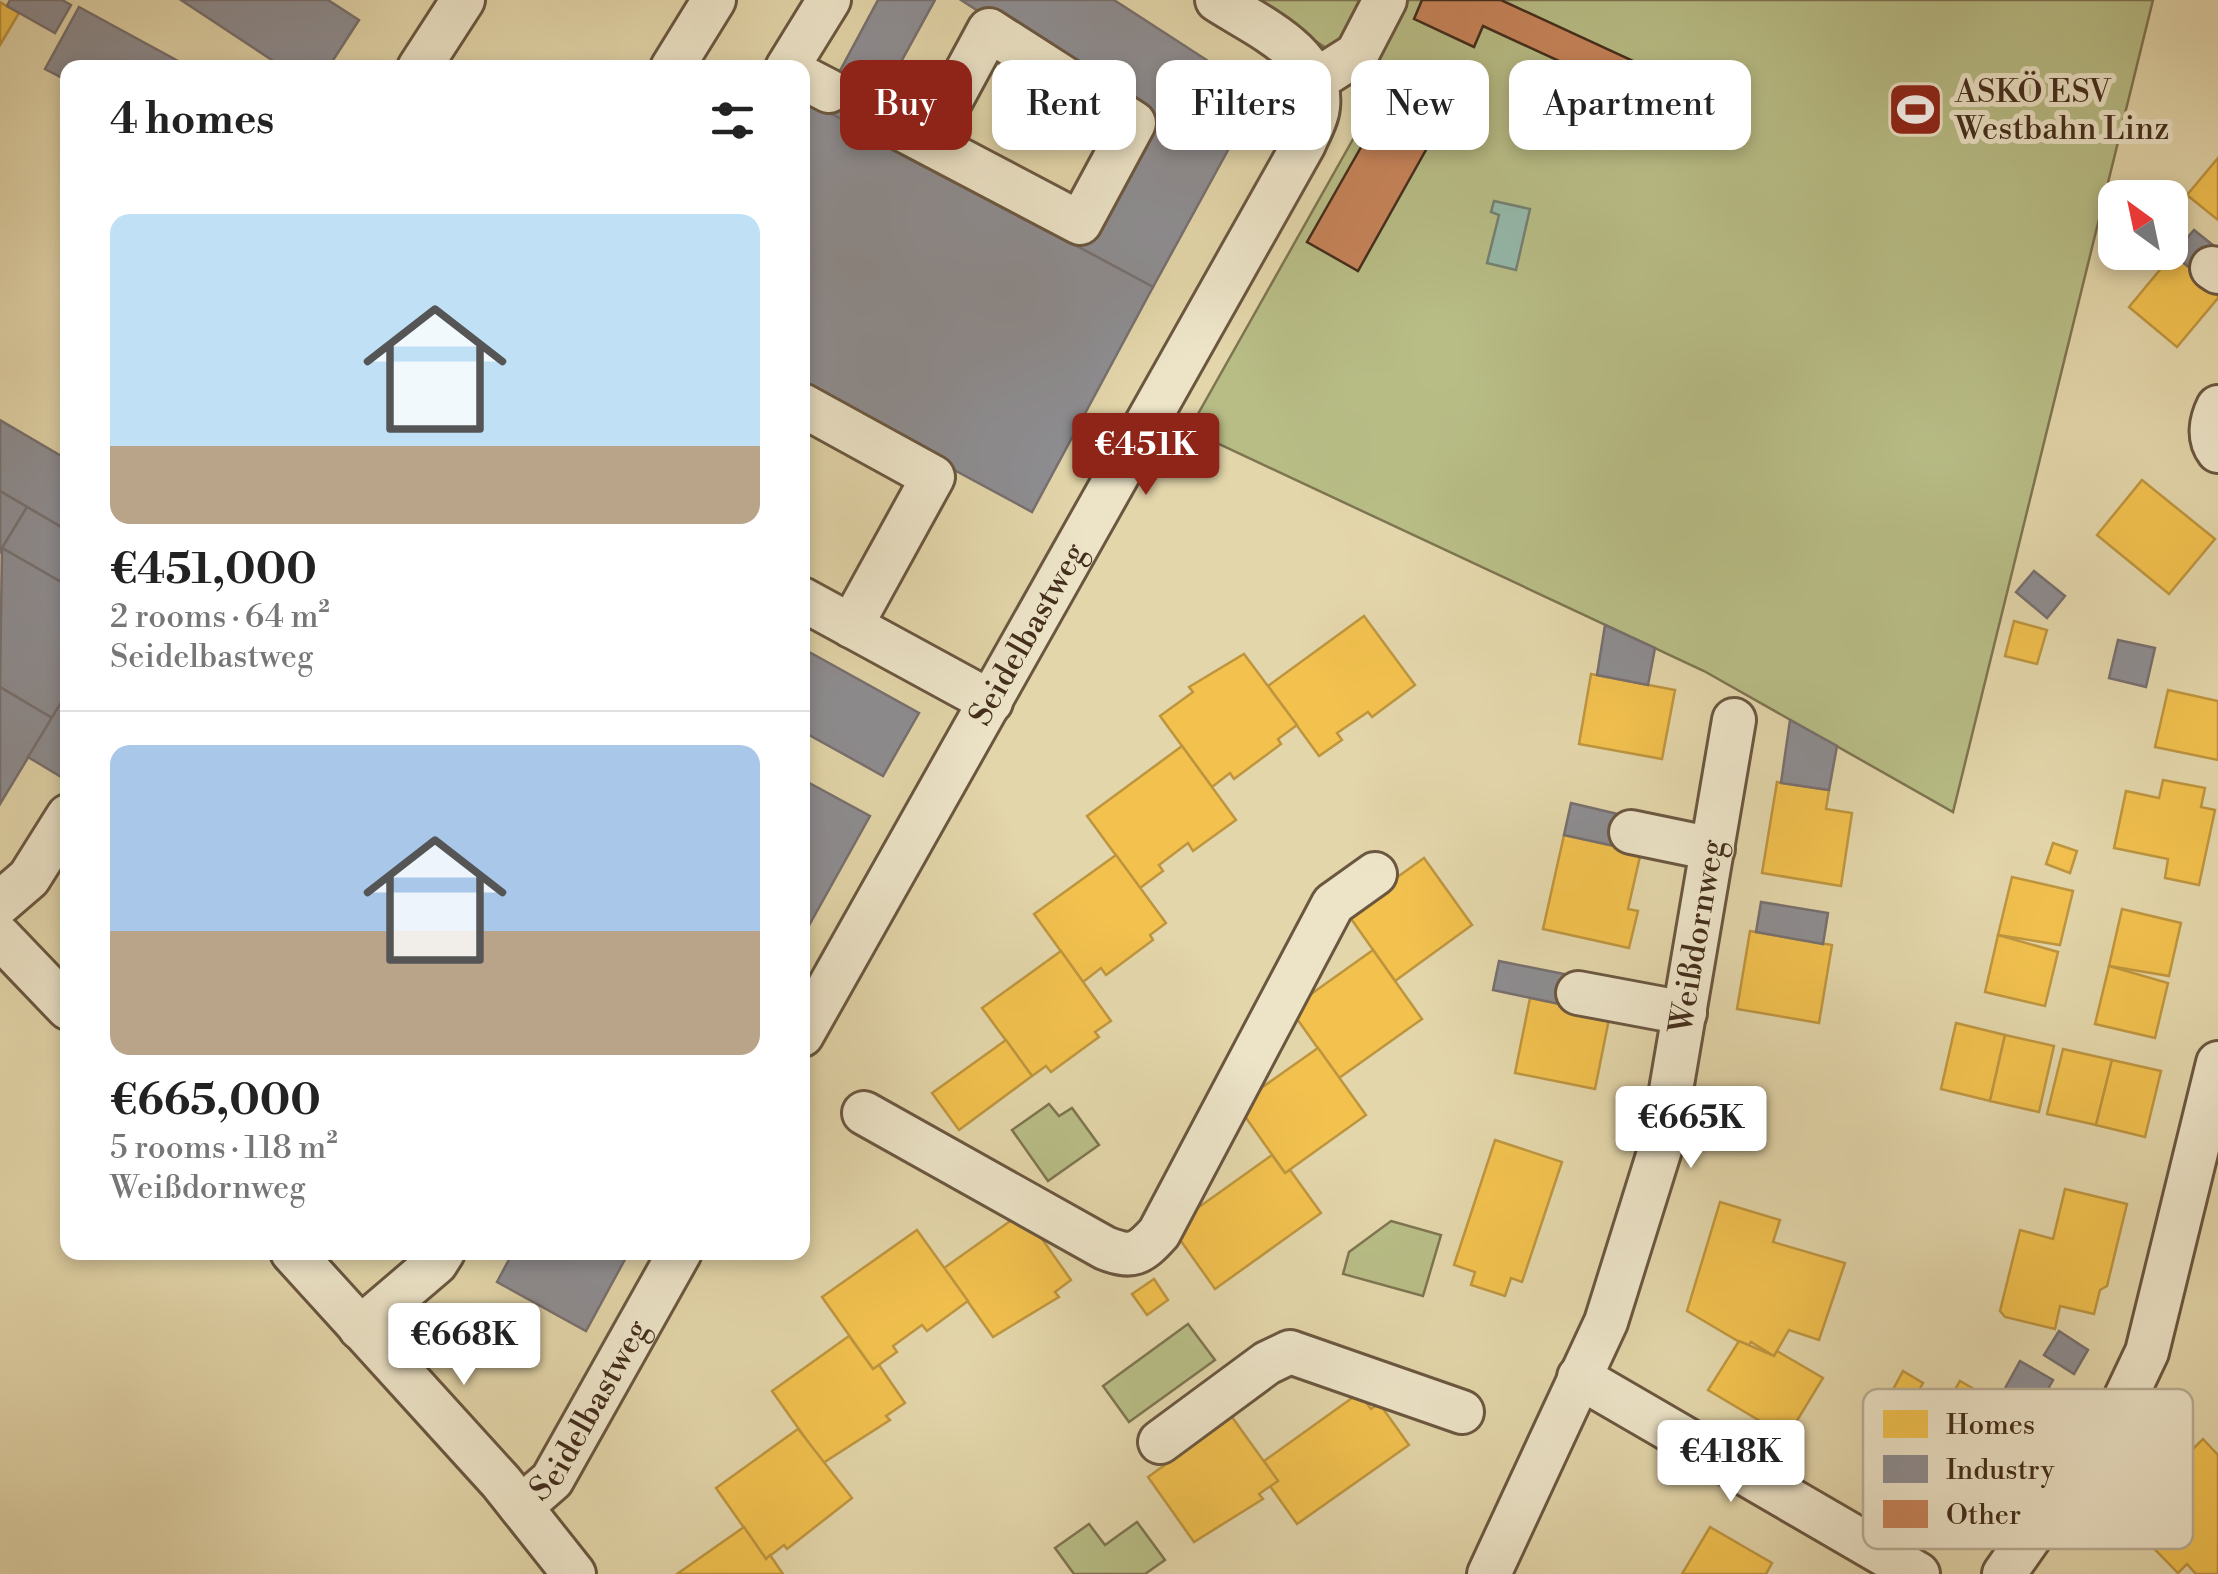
<!DOCTYPE html>
<meta charset="utf-8">
<style>
:root{--surface:#fff;--page:#f2f2f2;--text:#222;--muted:#767676;--line:#e0e0e0;--accent:#8f2418}
body{margin:0;font-family:"Libre Bodoni",serif;background:var(--page);color:var(--text);height:100vh;display:flex;flex-direction:column;font-size:38px;white-space:nowrap}
*{box-sizing:border-box;margin:0}
p{font-size:32px;color:var(--muted)}
.icon{flex:none;width:55px;height:55px;fill:none;stroke:currentColor;stroke-width:2;stroke-linecap:round;stroke-linejoin:round}
.map{position:relative;flex:1;overflow:hidden}
.sheet{position:absolute;left:60px;top:60px;width:750px;height:1200px;display:flex;flex-direction:column;background:var(--surface);border-radius:20px;box-shadow:0 5px 15px #0003}
.sheet>*{flex:none}
.top-card{position:absolute;left:840px;top:60px;width:950px;height:90px;display:flex;gap:20px}
.needle{width:65px;rotate:327deg}
.buttons{position:absolute;left:2098px;top:180px;display:grid;gap:20px}
.buttons a{display:grid;place-items:center;width:90px;height:90px;border-radius:20px;background:var(--surface);box-shadow:0 5px 15px #0003;font-size:50px}
.price{position:absolute;translate:-50% -85px;padding:0 22px;border-radius:10px;background:#fff;color:#222;font-size:32px;line-height:65px;filter:drop-shadow(0 2px 5px #0008)}
.price::after{content:'';position:absolute;left:50%;top:60px;width:30px;height:22px;margin-left:-15px;background:inherit;clip-path:polygon(0 0,100% 0,50% 100%)}
.price.selected{background:var(--accent);color:#fff}
ul{padding:0;list-style:none}
li{display:grid;align-content:center;gap:20px;height:530px;padding:0 50px}
li+li{border-top:2px solid var(--line)}
li span{display:grid;place-items:center;height:310px;border-radius:20px;color:#555}
li>.icon{margin-inline-start:auto}
span .icon{width:180px;height:180px;fill:#fffc;stroke-width:1}
li b{font-size:42px}
h2{display:flex;justify-content:space-between;align-items:center;height:120px;padding:0 50px;font-size:42px}
.pill{padding:0 35px;border-radius:20px;background:var(--surface);box-shadow:0 5px 15px #0003;font-size:35px;line-height:90px}
.pill.selected{background:var(--accent);color:#fff}
.map>svg:first-child{display:block}
</style>
<div class="map">
<svg width="2218" height="1574" viewBox="0 0 2218 1574">
<rect width="100%" height="100%" fill="#e3d6aa"/>
<filter id="stains"><feTurbulence type="fractalNoise" baseFrequency=".002" numOctaves="4"/><feColorMatrix values="0 0 0 0 .2 0 0 0 0 .09 0 0 0 0 .02 0 0 0 .5 -.17"/></filter>
<radialGradient id="worn" r=".72"><stop offset=".6" stop-color="#630" stop-opacity="0"/><stop offset="1" stop-color="#630" stop-opacity=".3"/></radialGradient>
<!-- green -->
<g fill="#b8bd86" stroke="#7e7551" stroke-width="2.5">
<path d="M1254,0H2153L1953,812L1704,671L1189,430L1383,86Z"/>
<path d="M1049,1104L1059,1116L1072,1108L1099,1145L1048,1181L1012,1130Z"/>
<path d="M1391,1221L1441,1235L1423,1296L1343,1274L1349,1252Z"/>
<path d="M1188,1324L1215,1360L1129,1422L1103,1386Z"/>
<path d="M1137,1522L1165,1560L1145,1574H1074L1055,1548L1089,1524L1105,1545Z"/>
</g>
<!-- water -->
<path fill="#95b9ab" stroke="#748172" stroke-width="2.5" d="M1494,201L1530,209L1516,270L1487,263L1499,215L1491,212Z"/>
<!-- homes -->
<g fill="#f2c14e" stroke="#be953f" stroke-width="2.5">
<path d="M0,2L19,13L0,45Z"/>
<path d="M2218,158V220L2187,195Z"/>
<path d="M2173,254L2218,291V298L2177,347L2129,307Z"/>
<path d="M2142,480L2215,539L2169,594L2097,535Z"/>
<path d="M1364,616L1415,685L1372,717L1368,712L1337,733L1342,740L1319,756L1268,686Z"/>
<path d="M2014,621L2047,630L2037,664L2005,656Z"/>
<path d="M1244,654L1297,725L1278,739L1281,744L1234,779L1230,773L1212,787L1160,716L1193,692L1189,687Z"/>
<path d="M1591,674L1675,690L1662,759L1579,744Z"/>
<path d="M2168,690L2218,701V760L2155,747Z"/>
<path d="M1182,746L1236,820L1193,851L1188,843L1159,865L1163,871L1140,888L1087,816Z"/>
<path d="M2163,780L2205,788L2201,807L2215,810L2199,885L2165,878L2168,859L2114,848L2126,791L2159,798Z"/>
<path d="M1777,782L1829,790L1826,809L1852,813L1841,886L1762,873Z"/>
<path d="M1564,835L1641,852L1628,909L1638,911L1629,948L1543,929Z"/>
<path d="M2053,843L2077,851L2070,873L2046,864Z"/>
<path d="M1116,855L1166,923L1150,935L1153,940L1106,975L1101,968L1083,982L1034,914Z"/>
<path d="M1424,858L1472,925L1395,981L1347,913Z"/>
<path d="M2012,877L2073,891L2060,945L1998,935Z"/>
<path d="M2122,909L2181,923L2169,976L2109,966Z"/>
<path d="M1750,931L1832,945L1819,1023L1737,1009Z"/>
<path d="M1998,935L2058,952L2045,1006L1985,992Z"/>
<path d="M1373,950L1422,1019L1339,1078L1290,1009Z"/>
<path d="M1061,951L1111,1021L1095,1032L1099,1037L1051,1072L1046,1066L1032,1076L982,1008Z"/>
<path d="M2109,966L2168,983L2155,1038L2095,1024Z"/>
<path d="M1530,998L1610,1014L1595,1089L1515,1073Z"/>
<path d="M1956,1023L2005,1035L1990,1101L1941,1089Z"/>
<path d="M2005,1035L2054,1046L2039,1112L1990,1101Z"/>
<path d="M1006,1040L1032,1076L959,1130L932,1093Z"/>
<path d="M1318,1048L1366,1115L1285,1173L1237,1105Z"/>
<path d="M2063,1049L2112,1060L2096,1125L2047,1114Z"/>
<path d="M2112,1060L2161,1071L2145,1137L2096,1125Z"/>
<path d="M1495,1140L1562,1162L1522,1282L1511,1278L1505,1296L1471,1285L1475,1272L1454,1265Z"/>
<path d="M1272,1155L1285,1173L1290,1170L1321,1213L1215,1289L1171,1227Z"/>
<path d="M2065,1189L2127,1204L2107,1286L2100,1290L2094,1314L2060,1306L2055,1329L2005,1317L2000,1311L2020,1230L2053,1239Z"/>
<path d="M1720,1202L1780,1220L1773,1242L1845,1263L1819,1340L1789,1330L1774,1356L1751,1342L1748,1347L1687,1311Z"/>
<path d="M1023,1212L1071,1280L1055,1292L1059,1297L993,1337L944,1268Z"/>
<path d="M917,1230L968,1301L927,1331L922,1325L893,1346L897,1352L873,1369L822,1297Z"/>
<path d="M1154,1279L1168,1300L1147,1315L1132,1294Z"/>
<path d="M849,1336L873,1369L879,1365L905,1403L886,1416L890,1420L823,1463L772,1391Z"/>
<path d="M1739,1341L1774,1356L1777,1351L1823,1378L1787,1437L1708,1390Z"/>
<path d="M1903,1371L1923,1383L1910,1406L1890,1395Z"/>
<path d="M1960,1381L2035,1424L1992,1499L1917,1456Z"/>
<path d="M1359,1393L1371,1409L1379,1403L1409,1445L1297,1524L1270,1486L1278,1481L1264,1461Z"/>
<path d="M1232,1417L1278,1481L1259,1494L1263,1499L1194,1542L1148,1477Z"/>
<path d="M798,1429L852,1498L787,1549L784,1545L766,1559L716,1488Z"/>
<path d="M2203,1439L2218,1455V1574H2196L2187,1564L2178,1573L2131,1525L2142,1514L2134,1506Z"/>
<path d="M744,1527L766,1559L770,1555L783,1574H677Z"/>
<path d="M1710,1527L1772,1563L1766,1574H1682Z"/>
</g>
<!-- industry -->
<g fill="#8d8d92" stroke="#77706f" stroke-width="2.5">
<path d="M10,0H62L71,5L55,33L7,6Z"/>
<path d="M181,0H328L359,20L328,68H284Z"/>
<path d="M878,0H935L863,131L820,108Z"/>
<path d="M961,0H1114L1219,68L1174,137Z"/>
<path d="M79,7L191,68H68V81L45,69Z"/>
<path d="M1212,77L1256,99L1153,287L1080,248L1149,121L1174,137Z"/>
<path d="M802,98L1153,287L1032,512L802,388Z"/>
<path d="M2194,230L2218,249L2203,279L2173,254Z"/>
<path d="M0,420L68,460V531L0,491Z"/>
<path d="M0,491L27,507L0,552Z"/>
<path d="M27,507L68,531V586L2,548Z"/>
<path d="M2,548L68,586V691L52,718L0,687Z"/>
<path d="M2034,571L2065,596L2047,618L2016,592Z"/>
<path d="M1605,625L1655,648L1648,685L1597,675Z"/>
<path d="M2118,640L2155,648L2146,687L2109,678Z"/>
<path d="M802,648L919,713L883,776L802,731Z"/>
<path d="M0,687L52,718L0,804Z"/>
<path d="M68,691V781L28,757Z"/>
<path d="M1790,720L1837,746L1829,790L1781,783Z"/>
<path d="M802,779L870,816L802,938Z"/>
<path d="M1571,803L1626,816L1619,847L1564,835Z"/>
<path d="M1761,902L1828,913L1823,944L1756,932Z"/>
<path d="M1499,961L1574,976L1569,1006L1493,990Z"/>
<path d="M513,1252H629L586,1331L497,1282Z"/>
<path d="M2059,1331L2088,1350L2074,1374L2044,1355Z"/>
<path d="M2020,1361L2053,1380L2030,1421L1997,1403Z"/>
</g>
<!-- building -->
<g fill="#c78359" stroke="#432d1c" stroke-width="2.5">
<path d="M1422,0H1501L1733,107L1720,135L1483,26L1474,47L1414,19Z"/>
<path d="M1409,63L1459,91L1358,271L1307,242Z"/>
</g>
<g fill="none" stroke-linecap="round" stroke-linejoin="round">
<defs>
<g id="minor">
<path d="M419,68L463,0"/>
<path d="M672,68L714,0"/>
<path d="M787,68L829,0"/>
<path d="M802,77L829,91"/>
<path d="M1316,80L1357,54L1385,0"/>
<path d="M873,114L1080,223L1134,123L989,30L928,143"/>
<path d="M2212,268L2218,272"/>
<path d="M802,405L933,477L851,626"/>
<path d="M2218,407C2211,421 2208,438 2218,451"/>
<path d="M802,599L991,702"/>
<path d="M1631,832L1713,849"/>
<path d="M0,903L29,878L68,816"/>
<path d="M0,937L68,1008"/>
<path d="M1578,993L1685,1013"/>
<path id="s1" d="M802,1035L1304,144C1309,132 1317,119 1318,107C1324,53 1255,25 1217,0"/>
<path d="M864,1113L1105,1248C1132,1259 1140,1254 1159,1233L1333,904L1375,874"/>
<path d="M292,1252L501,1482L574,1574"/>
<path d="M360,1328L436,1263L443,1252"/>
<path d="M1579,1377L1918,1574"/>
<path d="M1160,1442L1267,1363L1290,1352L1462,1412"/>
<path id="s2" d="M521,1507L552,1480L680,1252"/>
<path id="s3" d="M1489,1574L1606,1322L1662,1143L1734,720"/>
<path d="M2004,1574L2121,1407L2147,1352L2218,1063"/>
</g>
</defs>
<!-- minor casing -->
<use href="#minor" stroke="#6b5740" stroke-width="48"/>
<!-- minor -->
<use href="#minor" stroke="#ede4c8" stroke-width="42"/>
</g>
<!-- icons -->
<defs>
<symbol id="stadium-square" viewBox="-11 -11 22 22"><rect x="-9" y="-9" width="18" height="18" rx="4" fill="#8f2418" stroke="#ede4c8"/><path d="M0-5a6.5 5 0 1 0 0 10a6.5 5 0 1 0 0-10ZM-3.5-1.8h7v3.6h-7Z" fill="#fff"/></symbol>
</defs>
<g fill-rule="evenodd">
<use href="#stadium-square" x="1884" y="78" width="63" height="63"/>
</g>
<g text-anchor="middle" dominant-baseline="central" stroke-width="10" stroke-linejoin="round" paint-order="stroke">
<!-- poi labels -->
<g font-size="32" fill="#432d1c" stroke="#ede4c8" text-anchor="start">
<text x="1955" y="92">ASKÖ ESV<tspan x="1955" dy="37">Westbahn Linz</tspan></text>
</g>
<!-- street labels -->
<g font-size="32" fill="#432d1c" stroke="#ede4c8">
<text stroke="none"><textPath href="#s1" startOffset="460">Seidelbastweg</textPath></text>
<text stroke="none"><textPath href="#s3" startOffset="675">Weißdornweg</textPath></text>
<text stroke="none"><textPath href="#s2" startOffset="120">Seidelbastweg</textPath></text>
</g>
</g>
<!-- legend -->
<rect x="1863" y="1389" width="330" height="160" rx="15" fill="#ede4c8" stroke="#baad94" stroke-width="2.5"/>
<rect x="1883" y="1410" width="45" height="28" fill="#f2c14e"/>
<rect x="1883" y="1455" width="45" height="28" fill="#8d8d92"/>
<rect x="1883" y="1500" width="45" height="28" fill="#c78359"/>
<g font-size="28" fill="#432d1c">
<text x="1946" y="1434">Homes</text>
<text x="1946" y="1479">Industry</text>
<text x="1946" y="1524">Other</text>
</g>
<rect width="100%" height="100%" filter="url(#stains)"/>
<rect width="100%" height="100%" fill="url(#worn)"/>
</svg>
<div class="buttons">
<a><svg class="needle" viewBox="-14 -14 28 28"><path d="M0-13l5 13h-10z" fill="#e53935"/><path d="M0 13l5-13h-10z" fill="#767676"/></svg></a>
</div>
<b class="price selected" style="left:1146px;top:498px">€451K</b>
<b class="price" style="left:1691px;top:1171px">€665K</b>
<b class="price" style="left:464px;top:1388px">€668K</b>
<b class="price" style="left:1731px;top:1505px">€418K</b>
<div class="top-card">
<a class="pill selected">Buy</a>
<a class="pill">Rent</a>
<a class="pill">Filters</a>
<a class="pill">New</a>
<a class="pill">Apartment</a>
</div>
<section class="sheet">
<h2>4 homes<svg class="icon" aria-label="filters" viewBox="0 0 24 24"><path d="M4 7h16M4 17h16"/><circle cx="9" cy="7" r="2"/><circle cx="15" cy="17" r="2"/></svg></h2>
<ul>
<li><span style="background:linear-gradient(#bfe0f5 75%,#b9a48a 0)"><svg class="icon" aria-label="home" viewBox="0 0 24 24"><path d="M3 11l9-7 9 7M6 9v11h12V9"/></svg></span><div><b>€451,000</b><p>2 rooms · 64 m²</p><p>Seidelbastweg</p></div></li>
<li><span style="background:linear-gradient(#a9c7e8 60%,#b9a48a 0)"><svg class="icon" aria-label="home" viewBox="0 0 24 24"><path d="M3 11l9-7 9 7M6 9v11h12V9"/></svg></span><div><b>€665,000</b><p>5 rooms · 118 m²</p><p>Weißdornweg</p></div></li>
</ul>
</section>
</div>
